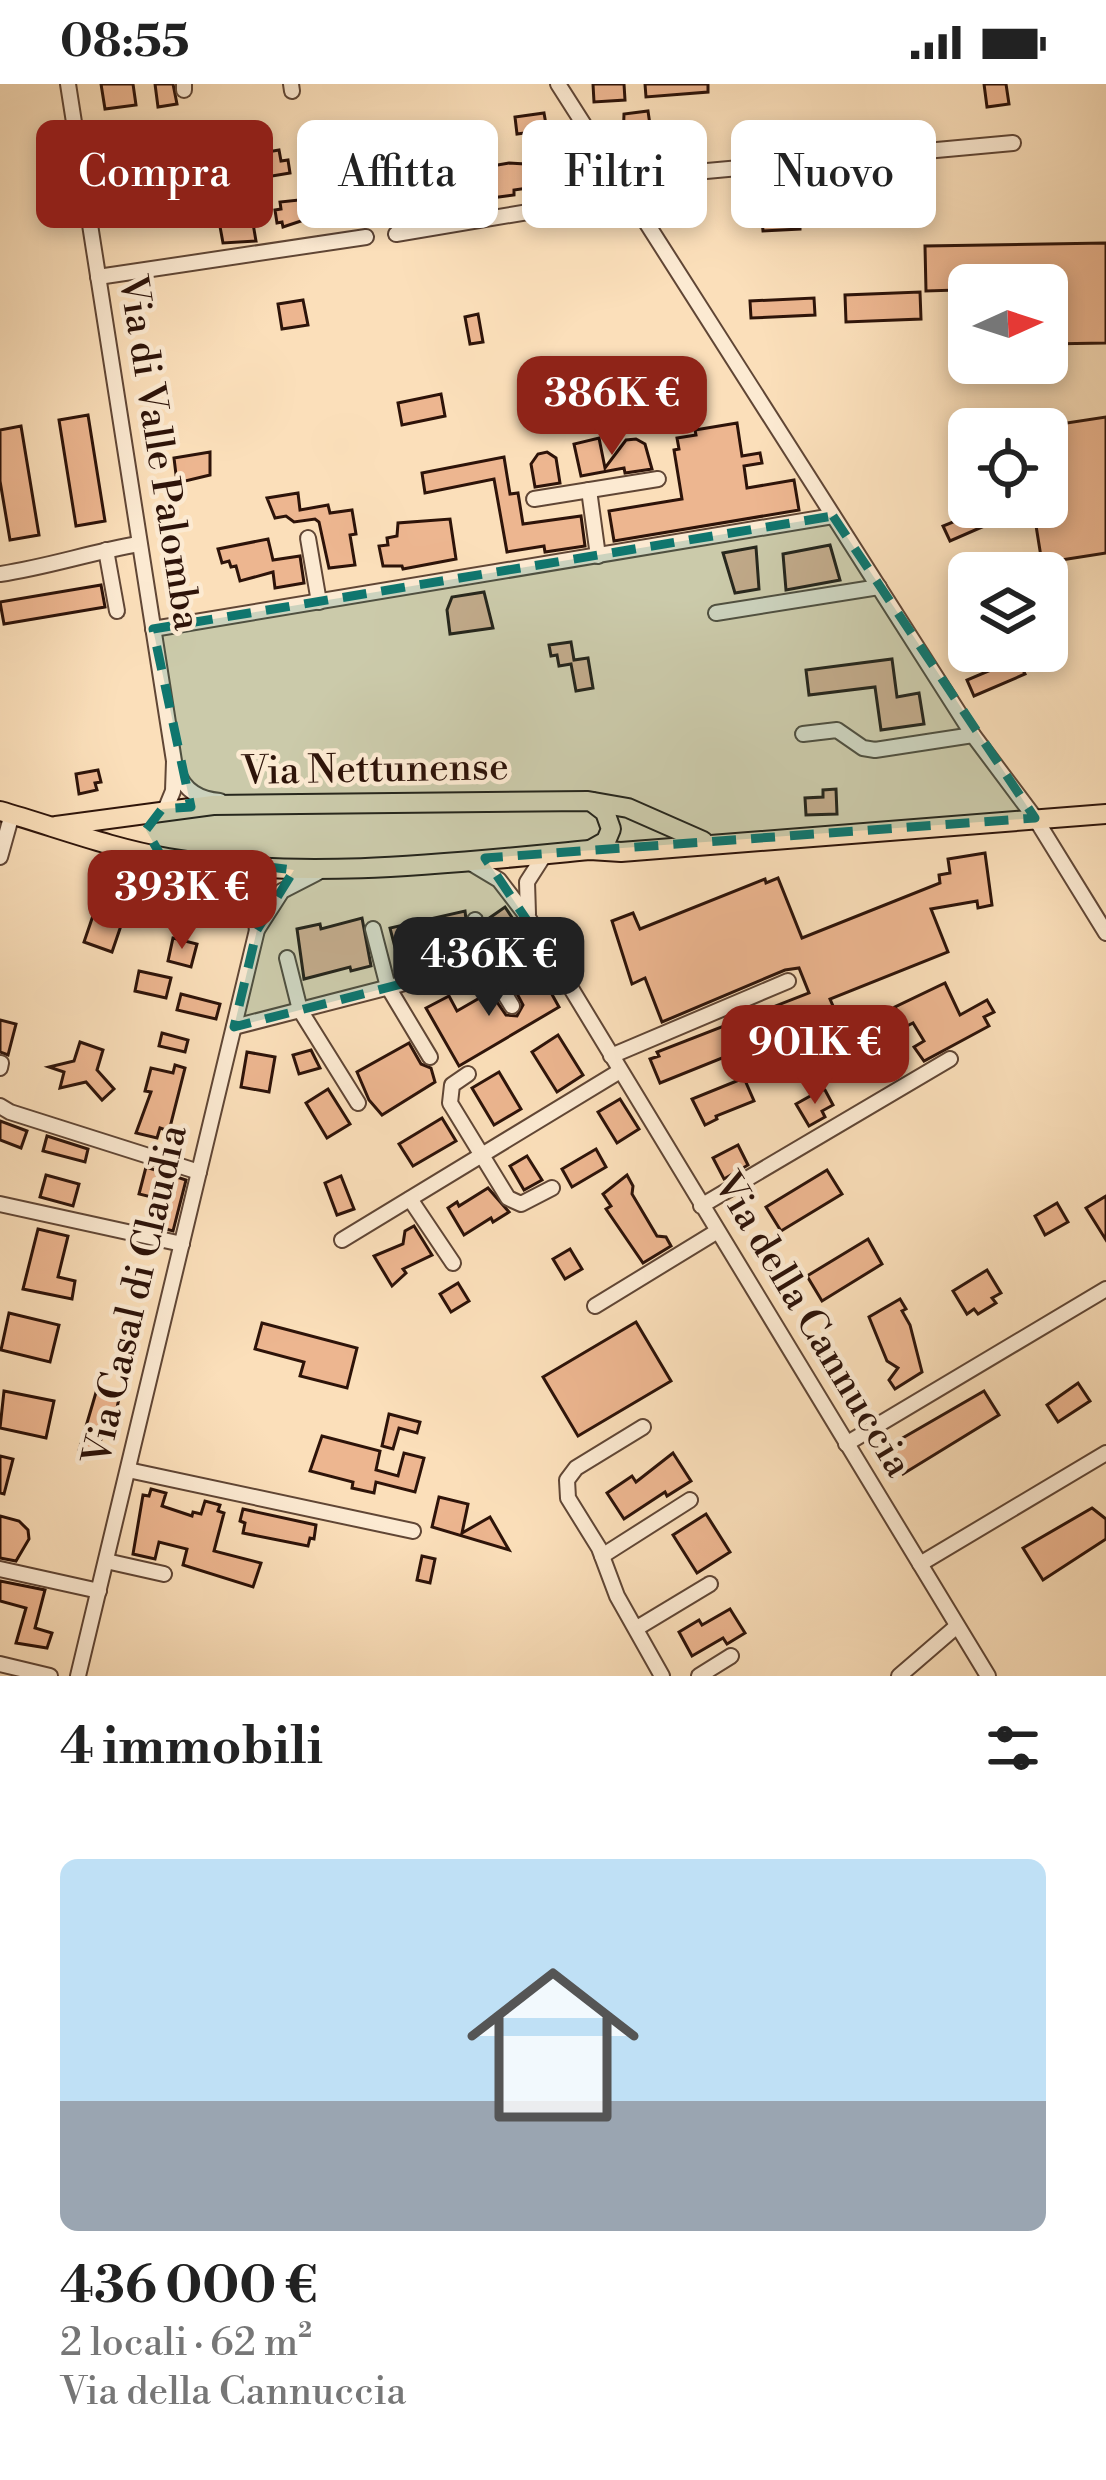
<!DOCTYPE html>
<html lang="it">
<meta charset="utf-8">
<style>
:root{--surface:#fff;--page:#f6f6f6;--text:#222;--muted:#767676;--line:#e0e0e0;--accent:#8f2418}
body{margin:0;font-family:"Libre Bodoni",serif;background:var(--page);color:var(--text);height:100vh;display:flex;flex-direction:column;font-size:45px;white-space:nowrap}
*{box-sizing:border-box;margin:0}
p{font-size:39px;color:var(--muted)}
.icon{flex:none;width:66px;height:66px;fill:none;stroke:currentColor;stroke-width:2;stroke-linecap:round;stroke-linejoin:round}
.map{position:relative;height:1592px;overflow:hidden}
.sheet{display:flex;flex-direction:column;background:var(--surface);flex:1}
.sheet>*{flex:none}
.hud{position:absolute;left:36px;top:36px;width:1035px;height:108px;display:flex;gap:24px}
.needle{width:78px;rotate:87deg}
.controls{position:absolute;left:948px;top:180px;display:grid;gap:24px}
.controls a{display:grid;place-items:center;width:120px;height:120px;border-radius:18px;background:var(--surface);box-shadow:0 6px 18px #0003;font-size:60px}
.price{position:absolute;translate:-50% -102px;padding:0 27px;border-radius:24px;background:var(--accent);color:#fff;font-size:39px;line-height:78px;filter:drop-shadow(0 3px 6px #0008)}
.price::after{content:'';position:absolute;left:50%;top:72px;width:36px;height:27px;margin-left:-18px;background:inherit;clip-path:polygon(0 0,100% 0,50% 100%)}
.price.active{background:#222;color:#fff}
ul{padding:0;list-style:none}
li{display:grid;align-content:center;gap:24px;height:636px;padding:0 60px}
li+li{border-top:3px solid var(--line)}
li span{display:grid;place-items:center;height:372px;border-radius:18px;color:#555}
li>.icon{margin-inline-start:auto}
span .icon{width:216px;height:216px;fill:#fffc;stroke-width:1}
li b{font-size:51px}
h2{display:flex;justify-content:space-between;align-items:center;height:144px;padding:0 60px;font-size:51px}
.chip{padding:0 42px;border-radius:18px;background:var(--surface);box-shadow:0 6px 18px #0003;font-size:42px;line-height:108px}
.chip.active{background:var(--accent);color:#fff}
.status{display:flex;justify-content:space-between;align-items:center;height:84px;padding:0 60px;background:var(--surface);direction:ltr}
.status svg{height:33px;fill:currentColor}
.map>svg:first-child{display:block}
</style>
<div class="status"><b>08:55</b><svg viewBox="0 0 49 12"><path d="M0 12V9h3v3zM5 12V6h3v6zM10 12V3h3v9zM15 12V0h3v12zM26 1h20v11H26zM47 4h2v5h-2z"/></svg></div>
<div class="map">
<svg width="1106" height="1592" viewBox="0 0 1106 1592">
<rect width="100%" height="100%" fill="#fbdfba"/>
<filter id="stains"><feTurbulence type="fractalNoise" baseFrequency=".00167" numOctaves="4"/><feColorMatrix values="0 0 0 0 .2 0 0 0 0 .09 0 0 0 0 .02 0 0 0 .5 -.17"/></filter>
<radialGradient id="worn" r=".72"><stop offset=".6" stop-color="#630" stop-opacity="0"/><stop offset="1" stop-color="#630" stop-opacity=".3"/></radialGradient>
<!-- building -->
<g fill="#edb690" stroke="#2d1309" stroke-width="3">
<path d="M101,0H133L136,21L105,25Z"/>
<path d="M155,0H173L177,20L158,23Z"/>
<path d="M593,0H624L625,16L594,18Z"/>
<path d="M645,0H708V8L646,13Z"/>
<path d="M984,0H1006L1009,20L987,23Z"/>
<path d="M648,27L652,55L623,59L624,30Z"/>
<path d="M544,29L547,46L517,50L515,33Z"/>
<path d="M382,53L384,65L357,70L354,58Z"/>
<path d="M279,66L281,77L288,76L290,89L254,95L250,71Z"/>
<path d="M583,68L586,89L548,93L546,77Z"/>
<path d="M509,79L525,80L528,104L514,106V111L491,114L486,83Z"/>
<path d="M459,95L463,119L432,123L428,99Z"/>
<path d="M877,97L878,110L889,109L890,121L859,125L860,135L842,137L845,103Z"/>
<path d="M358,100L359,111L407,102L411,126L380,131V127L316,132L283,143L282,138L277,139L275,126L281,125L280,118L327,113L339,109L338,102Z"/>
<path d="M243,117L244,123L250,122L256,157L223,159L217,126L225,125V120Z"/>
<path d="M797,122V127H806L807,138H800V145L763,147L761,125Z"/>
<path d="M1106,159V259L1047,260V201H969V261H958L957,206L926,207L925,162Z"/>
<path d="M920,208L921,235L846,238L845,211Z"/>
<path d="M814,214L815,231L751,234L750,217Z"/>
<path d="M303,216L308,241L282,245L278,220Z"/>
<path d="M478,230L483,258L470,260L465,233Z"/>
<path d="M441,310L445,332L402,341L398,319Z"/>
<path d="M88,331L105,437L76,442L59,336Z"/>
<path d="M1106,333V469L1042,479L1033,423H1047V342Z"/>
<path d="M737,339L742,372L760,369L762,379L744,382L747,404L794,396L799,426L614,457L609,427L682,415L674,366L679,365L677,354L696,351L695,346Z"/>
<path d="M21,342L39,451L10,456L0,397V346Z"/>
<path d="M599,354L605,384L626,356L636,355L645,360L652,385L625,389L624,384L581,392L574,360Z"/>
<path d="M210,368V391L177,399L174,374Z"/>
<path d="M547,368L556,374L560,399L535,403L531,380L538,370Z"/>
<path d="M504,373L510,410L518,409L523,440L581,432L585,462L545,468L544,462L507,468L494,395L425,409L422,389Z"/>
<path d="M298,409L300,426L328,421L330,429L352,426L356,450L350,451L355,481L329,484L319,438L315,435L294,438L286,432L275,434L267,414Z"/>
<path d="M990,423L996,437L950,457L943,442Z"/>
<path d="M450,435L456,475L403,485L402,482H383L379,462L388,461L387,454L397,452L398,439Z"/>
<path d="M268,455L273,476L300,472L304,499L275,504L273,488L240,497L236,482L231,483L229,477L222,479L218,465Z"/>
<path d="M830,461L840,496L786,506L783,470Z"/>
<path d="M756,463L759,505L735,509L723,469Z"/>
<path d="M989,477L995,489H969V536L951,493Z"/>
<path d="M101,501L105,523L4,540L0,518Z"/>
<path d="M484,508L493,544L450,550L447,526L452,513Z"/>
<path d="M571,558L574,576L588,574L593,604L576,607L571,580L559,582L557,571L551,572L549,561Z"/>
<path d="M982,567H1014L1025,590L974,612L967,596L991,586Z"/>
<path d="M892,575L897,613L919,609L924,640L881,646L875,603L809,611L806,586Z"/>
<path d="M98,686L101,698L95,699L97,706L79,710L76,690Z"/>
<path d="M836,705L837,730L806,731L805,714L823,713V706Z"/>
<path d="M985,769L992,821L978,824L977,817L931,825L948,868L830,915L836,929L803,942L823,978L793,994L787,986L782,989L777,979L785,976L774,953L660,999L650,975L659,972L657,968L809,909L799,884L785,886L662,938L645,894L632,900L612,837L633,829L640,845L765,795L766,799L778,794L802,854L940,799L939,791L950,789L948,775Z"/>
<path d="M98,817L126,827L112,868L84,858Z"/>
<path d="M505,823L517,841L500,853L488,835Z"/>
<path d="M465,827L469,860L398,875L390,844Z"/>
<path d="M362,834L371,882L351,887L350,883L304,895L297,845L320,840L321,845Z"/>
<path d="M173,854L197,860L191,883L168,877Z"/>
<path d="M139,887L171,894L166,914L135,907Z"/>
<path d="M540,889L559,923L459,982L426,924L449,912L457,927L490,908L506,931L517,932L523,921L514,904Z"/>
<path d="M945,899L960,931L987,916L994,928L984,933L989,942L924,977L914,963L924,957L913,939L905,943L895,923Z"/>
<path d="M181,910L220,920L216,935L177,926Z"/>
<path d="M0,936L16,940L8,971L0,968Z"/>
<path d="M162,949L188,956L185,968L159,962Z"/>
<path d="M558,951L583,991L557,1008L532,968Z"/>
<path d="M80,958L103,966L97,986L114,1005L102,1016L86,998L60,1004L64,988L49,983L74,977Z"/>
<path d="M409,959L421,980L431,984L435,998L382,1031L369,1016L357,988Z"/>
<path d="M311,966L320,984L299,990L293,971Z"/>
<path d="M247,968L275,973L269,1008L241,1003Z"/>
<path d="M175,981L185,984L169,1047L160,1044L157,1054L136,1049L151,1008L145,1007L151,984L173,989Z"/>
<path d="M499,988L521,1025L494,1041L472,1004Z"/>
<path d="M744,994L754,1017L716,1032L717,1035L705,1041L692,1015Z"/>
<path d="M328,1005L350,1040L327,1054L306,1019Z"/>
<path d="M821,1006H825L833,1021L822,1027L825,1033L809,1042L796,1020Z"/>
<path d="M620,1015L639,1045L617,1059L598,1028Z"/>
<path d="M442,1034L456,1057L413,1082L399,1060Z"/>
<path d="M0,1037L27,1047L21,1064L0,1056Z"/>
<path d="M47,1052L88,1065L85,1078L43,1067Z"/>
<path d="M738,1061L748,1081L724,1095L713,1074Z"/>
<path d="M596,1065L606,1083L572,1103L562,1085Z"/>
<path d="M527,1072L542,1096L524,1106L510,1082Z"/>
<path d="M146,1083L186,1096L173,1147L162,1144L168,1117L139,1110Z"/>
<path d="M827,1086L842,1110L781,1147L766,1123Z"/>
<path d="M46,1091L79,1100L73,1122L40,1113Z"/>
<path d="M627,1091L633,1102L632,1110L657,1152L666,1153L671,1162L643,1179L606,1125L611,1122L603,1110Z"/>
<path d="M341,1092L354,1125L337,1131L325,1099Z"/>
<path d="M488,1104L509,1128L493,1138L491,1134L464,1151L448,1124L457,1118L459,1122Z"/>
<path d="M1106,1112V1156L1086,1124Z"/>
<path d="M1057,1119L1068,1138L1045,1151L1035,1132Z"/>
<path d="M414,1142L432,1171L403,1185L406,1189L392,1202L374,1172L403,1160L405,1147Z"/>
<path d="M38,1145L68,1152L58,1193L75,1197L72,1215L23,1205Z"/>
<path d="M868,1155L882,1180L822,1217L807,1192Z"/>
<path d="M570,1165L582,1185L565,1195L553,1175Z"/>
<path d="M987,1186L1001,1209L992,1214L996,1219L978,1230L974,1225L967,1230L953,1207Z"/>
<path d="M458,1199L469,1217L451,1228L440,1210Z"/>
<path d="M900,1215L906,1225L902,1227L910,1241L922,1288L895,1305L889,1296L898,1284L887,1277L869,1233Z"/>
<path d="M9,1229L59,1241L50,1278L1,1266Z"/>
<path d="M636,1238L671,1297L578,1352L543,1293Z"/>
<path d="M262,1239L357,1264L347,1304L300,1292L304,1278L255,1265Z"/>
<path d="M1078,1299L1090,1317L1058,1338L1047,1321Z"/>
<path d="M97,1305L120,1310L113,1342L104,1340L98,1370L79,1366Z"/>
<path d="M4,1307L54,1317L46,1354L0,1344Z"/>
<path d="M984,1307L999,1331L903,1390L887,1363Z"/>
<path d="M389,1330L420,1338L417,1349L399,1344L393,1365L382,1362Z"/>
<path d="M322,1352L380,1367L376,1386L398,1392L404,1369L424,1374L415,1408L376,1398L374,1409L352,1404L353,1398L310,1387Z"/>
<path d="M673,1369L691,1397L667,1412L665,1408L624,1435L607,1409L632,1392L636,1398Z"/>
<path d="M0,1372L13,1375L4,1410L0,1409Z"/>
<path d="M151,1405L166,1409L162,1422L192,1432L193,1428L201,1430L205,1417L220,1421L218,1427L224,1429L214,1467L261,1479L253,1503L183,1481L187,1465L159,1458L155,1475L133,1470L143,1411L149,1412Z"/>
<path d="M439,1413L468,1420L462,1449L490,1433L509,1466L432,1443Z"/>
<path d="M1092,1424L1106,1435V1455L1043,1496L1023,1464Z"/>
<path d="M243,1425L316,1441L314,1455L310,1454L308,1462L243,1449L245,1439L240,1437Z"/>
<path d="M706,1430L730,1468L697,1489L673,1451Z"/>
<path d="M0,1432L19,1437L28,1446L29,1455L16,1477L0,1474Z"/>
<path d="M422,1472L435,1475L430,1499L417,1496Z"/>
<path d="M0,1497L45,1506L35,1544L52,1549L47,1564L16,1559L26,1524L0,1517Z"/>
<path d="M730,1525L745,1549L727,1560L723,1554L692,1572L679,1548L699,1536L702,1541Z"/>
</g>
<g fill="none" stroke-linecap="round" stroke-linejoin="round">
<defs>
<g id="minor">
<path d="M68,0L174,677L173,707L166,724"/>
<path d="M184,0V6"/>
<path d="M291,0L292,7"/>
<path d="M558,0L973,651L1035,734L1106,849"/>
<path d="M619,95L1013,59"/>
<path d="M396,150L630,111"/>
<path d="M98,193L366,153"/>
<path d="M589,406L598,472"/>
<path d="M534,415L658,395"/>
<path d="M308,454L319,518"/>
<path d="M106,466L117,527"/>
<path d="M0,490C48,483 91,468 139,460"/>
<path d="M716,529L879,503"/>
<path d="M153,545L833,432"/>
<path d="M803,650L837,646L863,664L875,666L973,651"/>
<path d="M177,687C185,707 199,715 220,717"/>
<path d="M0,773L12,730"/>
<path d="M469,778L499,796L529,835L988,1592"/>
<path d="M213,780C240,799 253,811 257,846"/>
<path d="M528,830L527,798L545,770"/>
<path d="M475,836L485,878L512,922"/>
<path d="M373,845L388,903L430,973"/>
<path d="M287,874L300,926L358,1019"/>
<path d="M234,943L545,863"/>
<path d="M611,972L788,897"/>
<path d="M0,984L1,979"/>
<path d="M468,990L452,1001L450,1019L508,1114L521,1120L552,1104"/>
<path d="M0,1022L10,1028L199,1088"/>
<path d="M410,1115L453,1179"/>
<path d="M0,1120L182,1160"/>
<path d="M701,1122L950,975"/>
<path d="M342,1156L620,987"/>
<path d="M595,1222L716,1148"/>
<path d="M643,1343L576,1384L567,1396L568,1414L599,1464L617,1512L662,1592"/>
<path d="M846,1360L1106,1205"/>
<path d="M128,1386L413,1447"/>
<path d="M602,1472L690,1416"/>
<path d="M106,1477L164,1490"/>
<path d="M920,1480L1106,1369"/>
<path d="M0,1485L99,1507"/>
<path d="M637,1544L710,1500"/>
<path d="M0,1580L50,1592"/>
<path d="M78,1592L257,846L282,807L317,789"/>
<path d="M699,1592L731,1572"/>
<path d="M899,1592L957,1542"/>
</g>
<g id="major">
<path d="M0,727C56,743 110,764 168,774C303,797 454,779 590,766L621,768L1106,730"/>
<path d="M56,742L213,721L588,717L628,724L703,757"/>
<path d="M590,766L606,757L611,745L605,728L592,718"/>
</g>
</defs>
<!-- minor casing -->
<use href="#minor" stroke="#604635" stroke-width="18"/>
<!-- major casing -->
<use href="#major" stroke="#2d1309" stroke-width="22"/>
<!-- minor -->
<use href="#minor" stroke="#fcead2" stroke-width="14"/>
<!-- major -->
<use href="#major" stroke="#fbdfba" stroke-width="18"/>
</g>
<!-- marked area -->
<path fill="#0f766e" fill-opacity="0.2" stroke="#0f766e" stroke-width="9" stroke-dasharray="24 15" stroke-linejoin="round" d="M833,432L1035,734L485,774L545,863L234,943L257,846L294,786L160,770L146,746L162,725L191,723L153,545Z"/>
<g text-anchor="middle" dominant-baseline="central" stroke-width="9" stroke-linejoin="round" paint-order="stroke">
<!-- street labels -->
<g font-size="39" fill="#2d1309" stroke="#fcead2">
<text transform="translate(159 369) rotate(81)">Via di Valle Palomba</text>
<text transform="translate(375 686) rotate(-1)">Via Nettunense</text>
<text transform="translate(136 1211) rotate(-77)">Via Casal di Claudia</text>
<text transform="translate(812 1241) rotate(59)">Via della Cannuccia</text>
</g>
</g>
<rect width="100%" height="100%" filter="url(#stains)"/>
<rect width="100%" height="100%" fill="url(#worn)"/>
</svg>
<div class="controls">
<a><svg class="needle" viewBox="-14 -14 28 28"><path d="M0-13l5 13h-10z" fill="#e53935"/><path d="M0 13l5-13h-10z" fill="#767676"/></svg></a>
<a><svg class="icon" aria-label="locate" viewBox="0 0 24 24"><circle cx="12" cy="12" r="6"/><path d="M12 2v4M12 18v4M2 12h4M18 12h4"/></svg></a>
<a><svg class="icon" aria-label="layers" viewBox="0 0 24 24"><path d="M12 4l9 5-9 5-9-5zM3 14l9 5 9-5"/></svg></a>
</div>
<b class="price" style="left:612px;top:374px">386K €</b>
<b class="price" style="left:182px;top:868px">393K €</b>
<b class="price active" style="left:489px;top:935px">436K €</b>
<b class="price" style="left:815px;top:1023px">901K €</b>
<div class="hud">
<a class="chip active">Compra</a>
<a class="chip">Affitta</a>
<a class="chip">Filtri</a>
<a class="chip">Nuovo</a>
</div>
</div>
<section class="sheet">
<h2>4 immobili<svg class="icon" aria-label="filters" viewBox="0 0 24 24"><path d="M4 7h16M4 17h16"/><circle cx="9" cy="7" r="2"/><circle cx="15" cy="17" r="2"/></svg></h2>
<ul>
<li><span style="background:linear-gradient(#bfe0f5 65%,#9aa5b1 0)"><svg class="icon" aria-label="home" viewBox="0 0 24 24"><path d="M3 11l9-7 9 7M6 9v11h12V9"/></svg></span><div><b>436 000 €</b><p>2 locali · 62 m²</p><p>Via della Cannuccia</p></div></li>
</ul>
</section>
